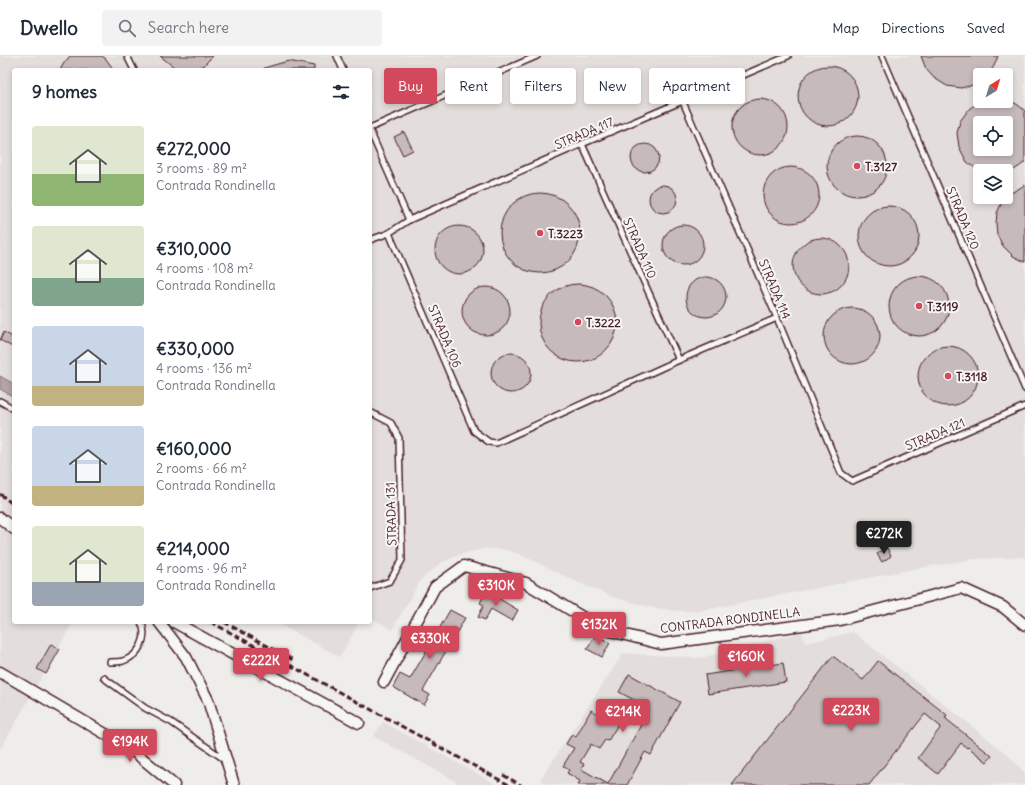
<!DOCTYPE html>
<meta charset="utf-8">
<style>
:root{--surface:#fff;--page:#f2f2f3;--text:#1f2937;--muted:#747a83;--line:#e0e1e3;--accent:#d1495b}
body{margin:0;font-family:Delius,sans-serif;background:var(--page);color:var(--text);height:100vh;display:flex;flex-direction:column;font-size:15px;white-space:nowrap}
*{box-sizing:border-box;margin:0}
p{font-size:13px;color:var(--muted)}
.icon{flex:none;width:22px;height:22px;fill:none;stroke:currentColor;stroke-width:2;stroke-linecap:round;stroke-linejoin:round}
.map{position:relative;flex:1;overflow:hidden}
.side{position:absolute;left:12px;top:12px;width:360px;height:556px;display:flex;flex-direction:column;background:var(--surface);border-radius:4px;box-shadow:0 2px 6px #0003}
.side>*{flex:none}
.hud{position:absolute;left:384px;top:12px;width:380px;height:36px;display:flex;gap:8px}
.needle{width:26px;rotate:38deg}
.tools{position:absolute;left:973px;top:12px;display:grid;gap:8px}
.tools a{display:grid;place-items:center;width:40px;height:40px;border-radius:4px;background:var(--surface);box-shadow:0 2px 6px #0003;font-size:20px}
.price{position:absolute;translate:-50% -34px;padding:0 9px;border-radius:4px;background:var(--accent);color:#fff;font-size:13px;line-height:26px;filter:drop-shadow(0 1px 2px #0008)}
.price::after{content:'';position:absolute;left:50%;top:24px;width:12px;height:9px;margin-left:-6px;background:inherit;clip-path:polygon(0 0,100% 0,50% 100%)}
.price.selected{background:#222;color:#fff}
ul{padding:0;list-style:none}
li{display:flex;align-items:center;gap:12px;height:100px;padding:0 20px}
li span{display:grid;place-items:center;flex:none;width:112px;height:80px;border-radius:4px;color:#555}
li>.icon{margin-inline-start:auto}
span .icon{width:48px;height:48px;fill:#fffc;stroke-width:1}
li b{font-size:17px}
h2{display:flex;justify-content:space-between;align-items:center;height:48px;padding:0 20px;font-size:17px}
.chip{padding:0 14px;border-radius:4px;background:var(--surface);box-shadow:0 2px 6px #0003;font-size:14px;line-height:36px}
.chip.selected{background:var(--accent);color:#fff}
header{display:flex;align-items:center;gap:24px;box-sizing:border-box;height:56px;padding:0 20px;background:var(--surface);border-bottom:1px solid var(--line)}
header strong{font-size:19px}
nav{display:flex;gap:22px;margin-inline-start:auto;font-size:14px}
.search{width:280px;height:36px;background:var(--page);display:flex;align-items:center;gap:10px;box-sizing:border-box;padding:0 14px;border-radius:4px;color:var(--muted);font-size:15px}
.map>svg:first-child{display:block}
</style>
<header>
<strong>Dwello</strong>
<div class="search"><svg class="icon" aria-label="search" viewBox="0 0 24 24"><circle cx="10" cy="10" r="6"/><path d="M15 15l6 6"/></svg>Search here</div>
<nav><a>Map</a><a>Directions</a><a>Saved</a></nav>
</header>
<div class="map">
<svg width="1025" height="729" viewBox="0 0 1025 729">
<rect width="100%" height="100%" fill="#efedea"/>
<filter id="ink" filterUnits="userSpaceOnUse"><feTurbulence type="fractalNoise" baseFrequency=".025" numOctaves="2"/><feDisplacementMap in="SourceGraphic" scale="8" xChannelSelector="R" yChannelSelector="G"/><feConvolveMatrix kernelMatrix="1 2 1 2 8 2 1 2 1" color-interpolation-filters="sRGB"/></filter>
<g filter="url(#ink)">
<!-- built -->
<g fill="#e3dedc" fill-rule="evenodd">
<path d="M0,0H1025V501L975,503L914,513L699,555H676L655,552L615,542L579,527L519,498L501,493H484L462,498L441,507L420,525L392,574L370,561V14H14V566H73L0,694ZM980,19H1006V45H980ZM980,67H1006V93H980ZM980,115H1006V141H980Z"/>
<path d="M275,566H359L340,601Z"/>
<path d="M802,576L805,587L853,576L1007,698L1025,717V729H550L540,724L623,597L700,602Z"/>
<path d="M383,666L498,729H461L450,722L373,680Z"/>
</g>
<!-- water -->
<path fill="#b4a4a5" stroke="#8a6f74" d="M0,320L14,328V341L0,333Z"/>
<!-- building -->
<g fill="#c6babb" stroke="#4a1f2b" fill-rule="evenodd">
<path d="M70,0H102L106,3L114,14H60L64,7Z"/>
<path d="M160,0H213L204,9L191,14H183L174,11Z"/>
<path d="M921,0H998L994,10L988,19H980V26L973,29L961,32L947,30L934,22L926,13Z"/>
<path d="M288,5L314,10V14H264V12Z"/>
<circle cx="828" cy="40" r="30"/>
<path d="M1006,42L1018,49L1025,55V106L1020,110L1006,119V115H979L967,106L959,91L957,77L960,65L969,53L978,46L1006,45ZM980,67H1006V93H980Z"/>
<circle cx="760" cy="71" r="28"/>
<path d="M404,76L413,94L403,99L394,81Z"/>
<circle cx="857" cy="110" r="30"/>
<circle cx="645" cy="102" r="14"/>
<circle cx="791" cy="139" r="28"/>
<path d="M1025,129V206L1013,200L1003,190L997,179L996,167L997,157L1002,146L1011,137Z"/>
<circle cx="663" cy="143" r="14"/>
<circle cx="540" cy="177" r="40"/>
<circle cx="889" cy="180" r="30"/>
<circle cx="683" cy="189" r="20"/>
<circle cx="459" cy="194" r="24"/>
<circle cx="821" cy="210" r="28"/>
<circle cx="919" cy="250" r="30"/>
<circle cx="706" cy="241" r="20"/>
<circle cx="578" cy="267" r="39"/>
<circle cx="486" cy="255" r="24"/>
<circle cx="852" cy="280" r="28"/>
<path d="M4,276L14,282V292L0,284Z"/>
<circle cx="948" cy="320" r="30"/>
<circle cx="511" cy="317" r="20"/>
<path d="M887,492L891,500L882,506L877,498Z"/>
<path d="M486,535L518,554L512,565L491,553L485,564L478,561L484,549L480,547Z"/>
<path d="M450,554L465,562L423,635L430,639L424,649L393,631L400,618L410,623Z"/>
<path d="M596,579L610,587L602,601L587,593Z"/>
<path d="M51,588L60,593L46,618L37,613Z"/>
<path d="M833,600L863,624L878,605L947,659L945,662L992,700L987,706L968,691L967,692L961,687L938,718L918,702L941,671L925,658L869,729H732Z"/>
<path d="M783,607L786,626L708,638L705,619Z"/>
<path d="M629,618L680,646L651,699L645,696L627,729H578L580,725L567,717L569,714L563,710L574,692L566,688L572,678L576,681L591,654L603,661L608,652L623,660L608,685L605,684L599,693L591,688L580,706L584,708L581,713L608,728L647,658L649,652L619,636Z"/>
</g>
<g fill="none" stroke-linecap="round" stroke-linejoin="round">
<defs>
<g id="lane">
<path d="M127,0L134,14"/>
<path d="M337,0L343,14"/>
<path d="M882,0L1025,333"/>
<path d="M683,46L777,262L841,417L852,425L1025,350"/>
<path d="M370,72L537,0"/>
<path d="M370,75L409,164"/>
<path d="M582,88L679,304"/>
<path d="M389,177L474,375L489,386L496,387L679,304L777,262"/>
<path d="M370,184L389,177L409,164L582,88L788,0"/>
<path d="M0,345L14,353"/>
<path d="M370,356L391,367L399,382L402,504L390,525L370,532"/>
<path d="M110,606C114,606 119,606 123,605C139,600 149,581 141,566"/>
<path d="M104,622L145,652L171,666L224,703"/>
</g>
<g id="street">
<path d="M0,462L14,473"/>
<path d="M159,566L186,601L208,644L234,729"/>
<path d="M174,566L359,667"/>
<path d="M0,616L131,693L174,729"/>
<path d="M384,626L435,531L464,510L526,527L602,573L661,588L840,564L961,532L1003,551L1025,569"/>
</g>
</defs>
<!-- lane casing -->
<use href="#lane" stroke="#4a1f2b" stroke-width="8"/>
<!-- street casing -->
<use href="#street" stroke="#4a1f2b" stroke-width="13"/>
<!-- lane -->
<use href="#lane" stroke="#f6f6f2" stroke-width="5"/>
<!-- street -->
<use href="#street" stroke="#f6f6f2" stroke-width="10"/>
<!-- rail -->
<g stroke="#4a1f2b" stroke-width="3" stroke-dasharray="6 3" stroke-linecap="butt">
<path d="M0,438L14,449"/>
<path d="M211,566L509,729"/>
<path d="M224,566L293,604"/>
<path d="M503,719L521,729"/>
</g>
</g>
</g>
<!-- markers -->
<g fill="#d1495b" stroke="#f6f6f2" stroke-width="1.5">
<circle cx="857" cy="110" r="4"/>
<circle cx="540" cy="177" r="4"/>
<circle cx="919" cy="250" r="4"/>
<circle cx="578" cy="266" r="4"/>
<circle cx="948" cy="320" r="4"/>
</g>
<g text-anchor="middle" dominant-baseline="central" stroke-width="4" stroke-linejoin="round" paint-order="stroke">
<!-- street labels -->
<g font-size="12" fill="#4a1f2b" stroke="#f6f6f2">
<text transform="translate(584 77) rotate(-23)">STRADA 117</text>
<text transform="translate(963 162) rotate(67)">STRADA 120</text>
<text transform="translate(640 192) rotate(66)">STRADA 110</text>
<text transform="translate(775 233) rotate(67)">STRADA 114</text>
<text transform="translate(445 280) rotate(67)">STRADA 106</text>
<text transform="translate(935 378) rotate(-23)">STRADA 121</text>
<text transform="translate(391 458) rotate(-92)">STRADA 131</text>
<text transform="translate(730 564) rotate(-7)">CONTRADA RONDINELLA</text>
</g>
<!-- poi labels -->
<g font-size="12" font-weight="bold" fill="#4a1f2b" stroke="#f6f6f2" text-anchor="start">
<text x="865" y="110">T.3127</text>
<text x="548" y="177">T.3223</text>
<text x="927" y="250">T.3119</text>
<text x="586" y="266">T.3222</text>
<text x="956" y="320">T.3118</text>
</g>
</g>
</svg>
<div class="tools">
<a><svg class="needle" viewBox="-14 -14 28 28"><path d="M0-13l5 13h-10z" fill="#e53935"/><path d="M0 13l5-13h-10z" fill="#747a83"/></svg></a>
<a><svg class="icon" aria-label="locate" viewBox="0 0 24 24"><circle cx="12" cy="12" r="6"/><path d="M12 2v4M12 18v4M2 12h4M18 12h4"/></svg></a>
<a><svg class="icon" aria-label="layers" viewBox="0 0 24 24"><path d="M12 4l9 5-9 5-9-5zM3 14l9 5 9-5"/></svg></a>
</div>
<b class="price selected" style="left:884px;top:499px">€272K</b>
<b class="price" style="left:496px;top:551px">€310K</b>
<b class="price" style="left:599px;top:590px">€132K</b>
<b class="price" style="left:430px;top:604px">€330K</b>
<b class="price" style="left:746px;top:622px">€160K</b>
<b class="price" style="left:261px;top:626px">€222K</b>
<b class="price" style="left:851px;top:676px">€223K</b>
<b class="price" style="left:623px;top:677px">€214K</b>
<b class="price" style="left:130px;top:707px">€194K</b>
<div class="hud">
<a class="chip selected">Buy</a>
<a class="chip">Rent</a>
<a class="chip">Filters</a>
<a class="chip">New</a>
<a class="chip">Apartment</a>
</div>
<section class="side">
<h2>9 homes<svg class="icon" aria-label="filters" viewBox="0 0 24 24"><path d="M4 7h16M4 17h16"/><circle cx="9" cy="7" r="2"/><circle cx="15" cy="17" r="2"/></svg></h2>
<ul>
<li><span style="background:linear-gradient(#dfe7d0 60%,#8fb573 0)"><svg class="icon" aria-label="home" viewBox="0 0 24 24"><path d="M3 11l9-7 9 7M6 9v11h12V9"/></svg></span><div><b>€272,000</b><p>3 rooms · 89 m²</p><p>Contrada Rondinella</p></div></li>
<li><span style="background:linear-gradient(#dfe7d0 65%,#7fa58c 0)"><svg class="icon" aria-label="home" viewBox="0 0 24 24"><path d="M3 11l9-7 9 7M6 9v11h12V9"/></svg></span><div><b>€310,000</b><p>4 rooms · 108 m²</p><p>Contrada Rondinella</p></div></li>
<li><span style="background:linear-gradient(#c9d6e8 75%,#c2b280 0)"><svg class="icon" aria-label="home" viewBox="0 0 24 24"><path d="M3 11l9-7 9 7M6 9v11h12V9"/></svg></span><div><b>€330,000</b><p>4 rooms · 136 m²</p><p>Contrada Rondinella</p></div></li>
<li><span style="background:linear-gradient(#c9d6e8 75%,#c2b280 0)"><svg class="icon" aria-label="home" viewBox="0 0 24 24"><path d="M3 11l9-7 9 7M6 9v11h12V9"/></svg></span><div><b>€160,000</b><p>2 rooms · 66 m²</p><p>Contrada Rondinella</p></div></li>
<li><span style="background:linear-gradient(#dfe7d0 70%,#9aa5b1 0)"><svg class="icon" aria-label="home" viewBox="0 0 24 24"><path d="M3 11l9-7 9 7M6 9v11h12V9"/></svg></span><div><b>€214,000</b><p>4 rooms · 96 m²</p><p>Contrada Rondinella</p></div></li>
</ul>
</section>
</div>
